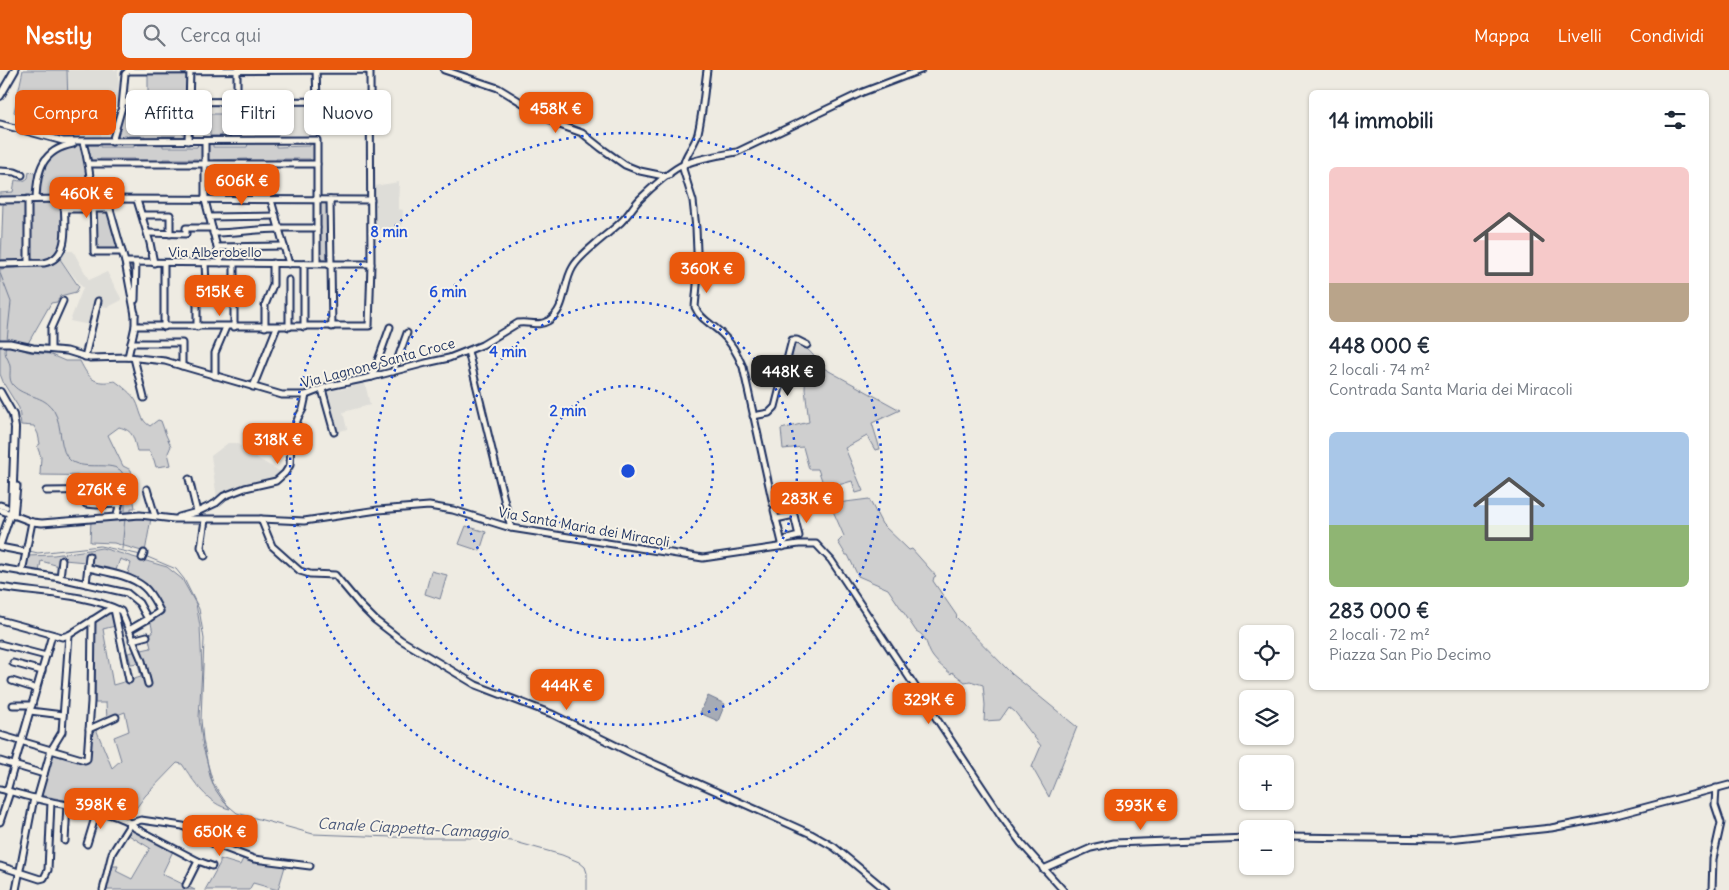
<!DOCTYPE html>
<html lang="it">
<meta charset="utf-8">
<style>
:root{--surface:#fff;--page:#f2f2f3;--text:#1f2937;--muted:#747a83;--accent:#ea580c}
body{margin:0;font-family:Delius,sans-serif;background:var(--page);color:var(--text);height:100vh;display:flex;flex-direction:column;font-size:19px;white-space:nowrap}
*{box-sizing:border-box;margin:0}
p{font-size:16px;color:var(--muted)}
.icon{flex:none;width:28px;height:28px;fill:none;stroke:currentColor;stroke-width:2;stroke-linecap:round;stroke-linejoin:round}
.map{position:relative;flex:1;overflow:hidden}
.panel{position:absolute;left:1309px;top:20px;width:400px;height:600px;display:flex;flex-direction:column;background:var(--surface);border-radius:8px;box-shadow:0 1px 4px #0004}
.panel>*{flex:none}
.top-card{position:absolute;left:15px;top:20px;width:475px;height:45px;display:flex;gap:10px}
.controls{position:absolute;left:1239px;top:555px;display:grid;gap:10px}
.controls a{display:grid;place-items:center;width:55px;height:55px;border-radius:8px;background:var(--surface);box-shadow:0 1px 4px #0004;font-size:25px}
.price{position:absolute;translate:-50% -42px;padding:0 11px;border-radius:10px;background:var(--accent);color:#fff;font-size:16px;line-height:32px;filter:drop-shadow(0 1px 2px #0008)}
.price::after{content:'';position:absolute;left:50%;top:30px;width:15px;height:11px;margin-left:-8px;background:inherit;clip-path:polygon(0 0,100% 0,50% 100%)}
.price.selected{background:#222;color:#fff}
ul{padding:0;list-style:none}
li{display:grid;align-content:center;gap:10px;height:265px;padding:0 20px}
li span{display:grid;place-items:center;height:155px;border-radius:8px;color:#555}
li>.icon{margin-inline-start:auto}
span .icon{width:90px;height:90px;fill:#fffc;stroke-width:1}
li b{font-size:21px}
h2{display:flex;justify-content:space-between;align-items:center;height:60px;padding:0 20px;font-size:21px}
.tag{padding:0 18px;border-radius:8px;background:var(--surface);box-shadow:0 1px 4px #0004;font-size:18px;line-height:45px}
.tag.selected{background:var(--accent);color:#fff}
header{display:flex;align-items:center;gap:30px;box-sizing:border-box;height:70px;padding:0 25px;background:var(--accent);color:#fff}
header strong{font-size:24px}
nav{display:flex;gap:28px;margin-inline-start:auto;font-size:18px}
.search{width:350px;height:45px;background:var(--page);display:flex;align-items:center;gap:12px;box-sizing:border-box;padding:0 18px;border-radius:8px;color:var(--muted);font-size:19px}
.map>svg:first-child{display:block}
</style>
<header>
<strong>Nestly</strong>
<div class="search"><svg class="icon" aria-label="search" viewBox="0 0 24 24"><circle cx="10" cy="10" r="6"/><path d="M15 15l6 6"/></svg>Cerca qui</div>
<nav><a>Mappa</a><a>Livelli</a><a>Condividi</a></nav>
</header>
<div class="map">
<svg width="1729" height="820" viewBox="0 0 1729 820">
<rect width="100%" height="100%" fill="#eeebe2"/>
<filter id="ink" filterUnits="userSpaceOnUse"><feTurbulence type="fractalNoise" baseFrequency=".02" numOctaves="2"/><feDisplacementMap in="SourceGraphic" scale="10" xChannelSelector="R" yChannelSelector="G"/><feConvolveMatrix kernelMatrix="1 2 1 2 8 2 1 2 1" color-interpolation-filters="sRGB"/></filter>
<g filter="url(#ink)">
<!-- built -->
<g fill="#deddd8">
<path d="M67,0H118L119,34L101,35V68L70,69Z"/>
<path d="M312,34V37H316V68H254V57H223V68H192V35Z"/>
<path d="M208,98L227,99L228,105H239V128H207Z"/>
<path d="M399,112L398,139L403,140L401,162L373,159L374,116Z"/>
<path d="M65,181H73L89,210L107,202L122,230L108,237L95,235L90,255L70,251L83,218L60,189Z"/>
<path d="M365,313L370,335L343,342L347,359L337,362L326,320L338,317L339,320Z"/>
<path d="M228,373H236L260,390L283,403L275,410L217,429L211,386Z"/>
</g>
<!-- green -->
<g fill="#cfcfcf" stroke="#757f96">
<path d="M23,0H67L69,68H60L27,57L26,51L14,42Z"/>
<path d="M187,3L186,28L148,29V4Z"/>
<path d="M125,34H186V37H183V46H186V55H183V65H185V68H177L176,66H162L161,68H145V66H122V68L115,69Z"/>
<path d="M322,41L346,42L345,55L321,54Z"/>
<rect x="210" y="44" width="12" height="22"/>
<path d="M134,74H163V77H197L198,74H202V92H198L197,89H163V92H134V89H100V91H91L87,75H100V77H134Z"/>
<path d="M208,74H213V77H247L248,74H276V77L310,76V74H315V91H311L310,89H276V92H248L247,89L213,90V92H208Z"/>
<path d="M81,75L86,94L90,125L39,126C40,91 48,82 81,75Z"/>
<rect x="241" y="98" width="27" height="29"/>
<path d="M29,102L35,103L34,125L0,128V123L13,122L15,110C20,111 24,112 28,108Z"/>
<path d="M31,132L61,133V176L55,186L48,190H31Z"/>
<rect x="319" y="132" width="9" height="59"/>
<path d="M3,133H25V190H1Z"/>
<path d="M96,142H108L118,179H97Z"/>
<path d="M60,189L79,217L76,222L60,226L57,232L51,233L27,275L0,271V199L46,196L54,194Z"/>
<path d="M795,272C805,277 815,283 818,295L900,340L872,353L880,379L875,380L867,366L845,378L863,421L856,423L852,411L825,419L818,399H809L803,377L783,379L781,359L809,352L805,319L806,301L783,297L791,273Z"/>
<path d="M0,275H8L29,282L49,284L65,291H80C89,309 94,315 115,311C122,316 132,324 136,331C141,341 140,350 150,356L158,350L161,351L166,365L171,376L168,383L171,395L156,397L154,390L149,381H137C133,367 134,361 119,357L108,365L123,396L131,400L136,425L133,426L135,438H131V442L119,443L123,414L120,406L40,405L41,387L37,376L40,374L38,364L34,356L21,355L19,338L4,314L0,304Z"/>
<path d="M869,429L882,454L909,480L912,479L936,506L934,507L933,511L957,546L956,547L1012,604L1077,657L1049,727L1032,697L1041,676L1015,642L1009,637L1000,650L984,651L985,635L983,615L970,611L965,612L952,602L951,604C945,599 938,594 933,587C926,578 928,566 916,561L888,519L858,506L848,485H846L838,472L844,466L830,434Z"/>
<path d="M130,447L151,448L145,482L114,473L90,472L91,450Z"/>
<path d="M466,456L486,462L480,481L459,474Z"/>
<path d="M102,478L167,497L182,509L196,534L200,556L202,599L199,647L203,677L213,713L230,739C208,735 193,710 182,694L177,693L145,726L132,744L40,725L51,683L87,691L92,661L96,659L112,698L121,690L114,667L129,661L125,642L107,649L106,633H95V551L112,542L115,556L103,559L113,615L141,607L138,593L131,594L128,583L151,578L148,564L153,563L150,548L161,541C155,525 145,507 127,506L131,493L120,489L115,503L90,496L92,484H87L86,492L64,490V488L60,487L59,496L41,491L39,502L25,499L27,486L54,485Z"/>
<path d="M431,501L447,505L440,529L425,524Z"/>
<path d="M134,759L173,781L162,804L195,820H104L111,796H118L116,801L132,809L150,778L127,764Z"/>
<path d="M244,787L286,793L278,820L253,813L249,820H205L220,793V789L240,795Z"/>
</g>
<!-- water -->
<path fill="#a6abb5" stroke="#6e7992" d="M708,626L725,634L718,651L700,643Z"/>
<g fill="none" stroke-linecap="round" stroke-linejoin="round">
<!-- stream -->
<g stroke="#6e7992" stroke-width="1">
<path d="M0,203L11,232L7,270"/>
<path d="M6,274C3,288 8,285 10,296C11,302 8,309 13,315C24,328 44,324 54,341C63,355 58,382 71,391C86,401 112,390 122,402L125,419V444"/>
<path d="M122,479L125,448"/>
<path d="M29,481L38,483L100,476L141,485"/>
<path d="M145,486L176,499L184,509L199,539L204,569L201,650L203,670L210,706L215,719L224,732L237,743L313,764L419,768H488L512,771L562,785L579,792L585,797L587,803V820"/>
</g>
<defs>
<g id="minor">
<path d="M316,0L317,31"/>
<path d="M444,0L498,18L557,54L582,63L601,78L625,95L640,101L664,106L669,105"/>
<path d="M707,0C704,21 703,42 698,63C695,76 683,86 683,99L693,131L696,158L698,204L695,237C700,249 712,254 721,263C731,272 738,285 743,297L773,434"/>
<path d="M123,32L370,31"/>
<path d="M237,32V1"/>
<path d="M0,54L63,71L317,70V193"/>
<path d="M188,71L190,0"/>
<path d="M205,71V130L221,193"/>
<path d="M83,72C93,108 94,144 94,182H122"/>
<path d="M112,72L122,37L125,4L128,1L367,0L370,2L371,194L369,256H135"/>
<path d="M89,94H317"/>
<path d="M0,101L15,102L22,105"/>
<path d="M28,129V193"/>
<path d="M36,129C37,100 42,80 73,74"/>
<path d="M93,129L371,130"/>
<path d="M107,129L125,192L135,245"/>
<path d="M0,130L64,129C64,150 72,188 44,193L0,194"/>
<path d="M137,130L150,173L154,193"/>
<path d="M271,130L289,194"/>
<path d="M330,130L331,194H371"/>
<path d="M64,139H110"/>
<path d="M142,145H170V164"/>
<path d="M209,147L276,146"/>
<path d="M279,158H317"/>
<path d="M148,163L186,164V158H212"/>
<path d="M213,163C236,163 257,159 280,159"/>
<path d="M217,177L284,176"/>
<path d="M125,192L331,194L332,257"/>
<path d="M164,193V257"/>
<path d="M234,193V257"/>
<path d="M304,194V257"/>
<path d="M289,210V257"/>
<path d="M135,230L136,193"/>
<path d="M197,257V235L206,214L205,193"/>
<path d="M265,257V235L273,215V193"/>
<path d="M0,273H10L33,278L67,281L90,288L128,287L165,291L282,325H306L329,316L372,307L426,293L449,288L482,275L518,253C529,251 538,257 548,251C567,239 562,215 573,197C581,183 607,165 620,153C628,146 633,136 640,129C649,120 673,98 685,94C701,88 720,85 737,82L863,22L921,0"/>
<path d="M131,273H182V296"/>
<path d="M51,279V258L63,231"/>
<path d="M468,281L511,458"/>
<path d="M85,287L98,231"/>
<path d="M128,287L135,256V243"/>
<path d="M134,288L144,328"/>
<path d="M393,302L407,263"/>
<path d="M215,306V283L226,257"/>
<path d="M372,307L390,257"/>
<path d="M253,317L277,257"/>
<path d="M322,319L334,362"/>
<path d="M753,346L769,343L775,337L792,270H797L807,275"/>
<path d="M189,409L197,442"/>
<path d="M147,419L155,446"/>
<path d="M46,421L121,420"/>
<path d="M86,434L97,435L119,434"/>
<path d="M0,435L6,437"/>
<path d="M0,440L32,452L42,453L140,445L174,449H261L304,451L378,440L429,436L453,440L511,458L703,488L799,474H816L831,490L1002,747L1021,773L1063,820"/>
<path d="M774,440L783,477"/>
<path d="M14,446L17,416"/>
<path d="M117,446L121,424L120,409"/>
<path d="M179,447L197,442L216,433L224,426L245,418L276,411L285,403L290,395L291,369L298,348L303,339L306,325"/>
<path d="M261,449L272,476L300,501L310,504L335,505L361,536L375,550L401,570L476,615L552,644L637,686L811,764L834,777L886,820"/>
<path d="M776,449L794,445L799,466L787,469L782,474"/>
<path d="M0,477L26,482"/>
<path d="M205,486L201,477L205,450"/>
<path d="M142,488L144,483"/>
<path d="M0,498L60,508L127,523L139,533L148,549L129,560"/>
<path d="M88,498C106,502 130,505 144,517C152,524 155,532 160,541L148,549"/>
<path d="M22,502L32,452"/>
<path d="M60,508L62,490"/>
<path d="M86,514L89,486"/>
<path d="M0,517C40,524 84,523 121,541L142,591L148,614"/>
<path d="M114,539L129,610"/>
<path d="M0,550L62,567L69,565L108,540L114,539"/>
<path d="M132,570L147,566"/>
<path d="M0,574L46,586"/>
<path d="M13,593L42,601"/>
<path d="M12,611L37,619"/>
<path d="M13,635H32"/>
<path d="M30,641L63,645"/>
<path d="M89,659L116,647"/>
<path d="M0,665L85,690L87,689L91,632L92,550"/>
<path d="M0,691L44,704"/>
<path d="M0,719C13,722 25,726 38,729C59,735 123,741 135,758L198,791L212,796"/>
<path d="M7,721L52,565"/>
<path d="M37,729L51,680L62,662L69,565"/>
<path d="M0,752L10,722"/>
<path d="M131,753L141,750L183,756L214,774L254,789L310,796"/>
<path d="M1285,767L1449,769L1551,758L1609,747L1729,715"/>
<path d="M65,771L67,735"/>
<path d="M87,774L97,741"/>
<path d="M0,796L40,809L44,808L48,800L51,732"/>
<path d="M1043,799L1091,778L1114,773L1248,768"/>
<path d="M186,815L198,791"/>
<path d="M16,820L34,728"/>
<path d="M103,820L112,783L131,753"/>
<path d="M1712,820L1713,789L1721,753L1715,735L1716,718"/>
</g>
<g id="major">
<path d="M0,26L15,0"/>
<path d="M0,322L13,345L15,358L12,439L0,474"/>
</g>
</defs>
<!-- minor casing -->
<use href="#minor" stroke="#1b2f5e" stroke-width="9"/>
<!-- major casing -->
<use href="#major" stroke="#1b2f5e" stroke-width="10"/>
<!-- minor -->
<use href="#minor" stroke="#f7f3e8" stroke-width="5"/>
<!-- major -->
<use href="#major" stroke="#f7f3e8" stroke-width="6"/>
</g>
</g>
<!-- distance rings -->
<g fill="none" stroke="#1d4ed8" stroke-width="2.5" stroke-dasharray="2.5 5">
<circle cx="628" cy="401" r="85"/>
<circle cx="628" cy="401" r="169"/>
<circle cx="628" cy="401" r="254"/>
<circle cx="628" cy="401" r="338"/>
</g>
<g text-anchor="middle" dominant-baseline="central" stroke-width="4" stroke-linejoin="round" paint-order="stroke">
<!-- street labels -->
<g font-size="14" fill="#1b2f5e" stroke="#f7f3e8">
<text x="215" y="182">Via Alberobello</text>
<text transform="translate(378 293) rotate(-15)">Via Lagnone Santa Croce</text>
<text transform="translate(584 457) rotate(10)">Via Santa Maria dei Miracoli</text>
</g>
<!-- water labels -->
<g font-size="15" font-style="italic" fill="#455478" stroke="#f7f3e8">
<text transform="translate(413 758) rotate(3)">Canale Ciappetta-Camaggio</text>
</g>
</g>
<circle cx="628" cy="401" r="8" fill="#1d4ed8" stroke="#f7f3e8" stroke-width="2.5"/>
<g font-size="15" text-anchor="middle" font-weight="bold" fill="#1d4ed8" stroke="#f7f3e8" stroke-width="4" stroke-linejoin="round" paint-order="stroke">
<text x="389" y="167">8 min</text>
<text x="448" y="227">6 min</text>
<text x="508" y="287">4 min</text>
<text x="568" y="346">2 min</text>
</g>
</svg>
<div class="controls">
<a><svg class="icon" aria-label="locate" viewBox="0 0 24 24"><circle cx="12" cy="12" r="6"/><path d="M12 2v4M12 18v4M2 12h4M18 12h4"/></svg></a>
<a><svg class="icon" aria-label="layers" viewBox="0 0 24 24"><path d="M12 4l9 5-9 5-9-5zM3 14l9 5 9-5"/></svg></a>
<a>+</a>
<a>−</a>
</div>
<b class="price" style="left:556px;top:64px">458K €</b>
<b class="price" style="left:242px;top:136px">606K €</b>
<b class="price" style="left:87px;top:149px">460K €</b>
<b class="price" style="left:707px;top:224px">360K €</b>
<b class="price" style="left:220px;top:247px">515K €</b>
<b class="price selected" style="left:788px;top:327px">448K €</b>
<b class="price" style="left:278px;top:395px">318K €</b>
<b class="price" style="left:102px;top:445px">276K €</b>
<b class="price" style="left:807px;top:454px">283K €</b>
<b class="price" style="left:567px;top:641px">444K €</b>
<b class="price" style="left:929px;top:655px">329K €</b>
<b class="price" style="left:101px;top:760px">398K €</b>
<b class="price" style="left:1141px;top:761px">393K €</b>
<b class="price" style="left:220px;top:787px">650K €</b>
<div class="top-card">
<a class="tag selected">Compra</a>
<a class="tag">Affitta</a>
<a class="tag">Filtri</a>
<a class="tag">Nuovo</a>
</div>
<section class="panel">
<h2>14 immobili<svg class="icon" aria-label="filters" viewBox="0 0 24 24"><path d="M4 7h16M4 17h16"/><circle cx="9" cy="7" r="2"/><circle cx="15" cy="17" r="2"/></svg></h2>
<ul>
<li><span style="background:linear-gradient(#f6c9c9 75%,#b9a48a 0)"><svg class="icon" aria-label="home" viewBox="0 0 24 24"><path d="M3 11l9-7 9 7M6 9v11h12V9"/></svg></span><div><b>448 000 €</b><p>2 locali · 74 m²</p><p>Contrada Santa Maria dei Miracoli</p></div></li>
<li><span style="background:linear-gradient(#a9c7e8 60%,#8fb573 0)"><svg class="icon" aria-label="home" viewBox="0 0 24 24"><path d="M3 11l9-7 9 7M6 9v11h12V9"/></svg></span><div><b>283 000 €</b><p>2 locali · 72 m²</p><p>Piazza San Pio Decimo</p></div></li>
</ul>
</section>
</div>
